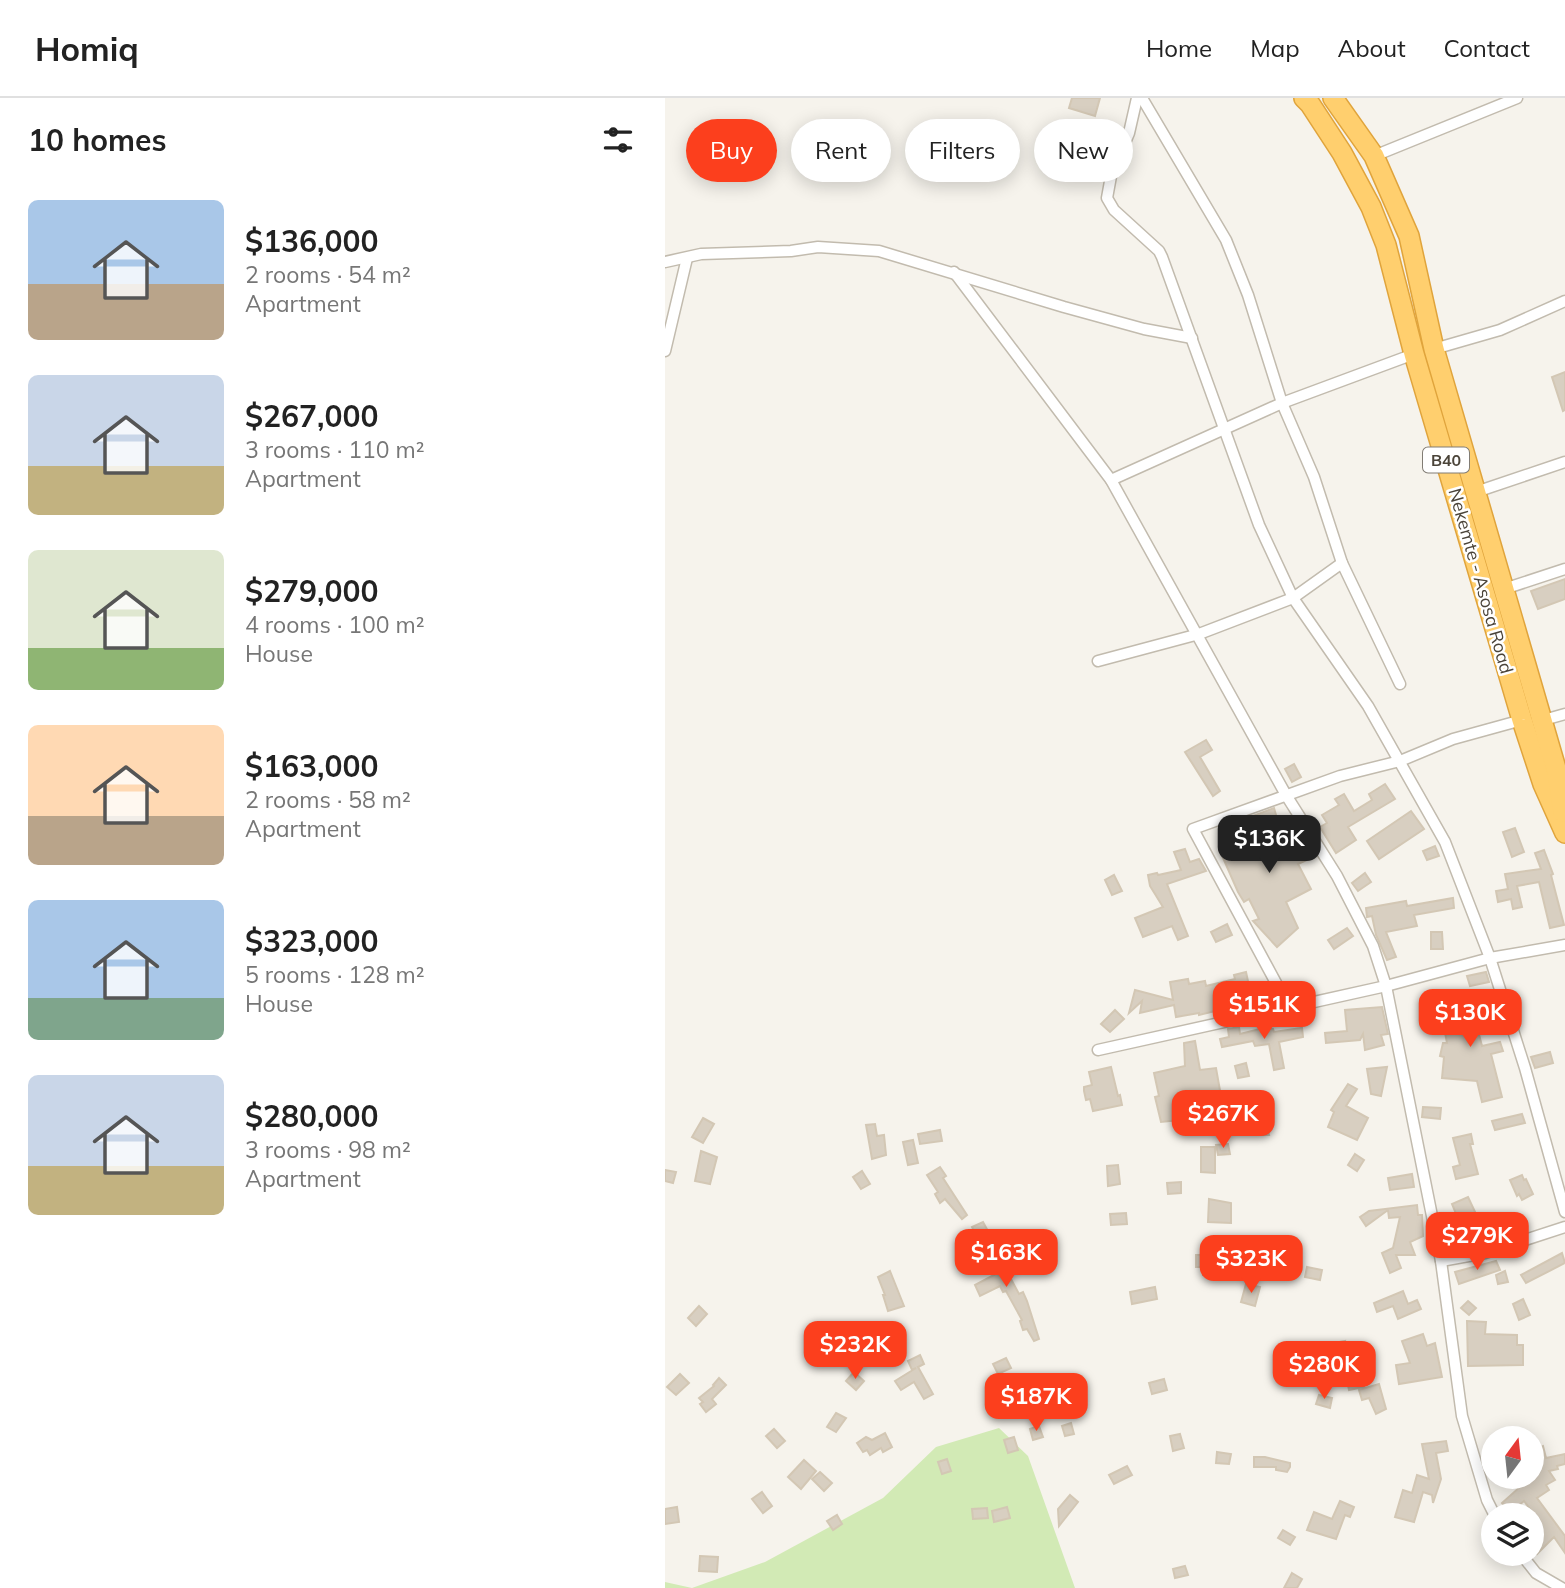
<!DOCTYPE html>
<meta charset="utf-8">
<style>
:root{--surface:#fff;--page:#f6f6f6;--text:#222;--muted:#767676;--line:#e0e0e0;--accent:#fc3f1d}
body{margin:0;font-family:Mulish,sans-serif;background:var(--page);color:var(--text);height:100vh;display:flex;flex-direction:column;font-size:26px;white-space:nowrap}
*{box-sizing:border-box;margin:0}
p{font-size:23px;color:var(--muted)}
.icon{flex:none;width:38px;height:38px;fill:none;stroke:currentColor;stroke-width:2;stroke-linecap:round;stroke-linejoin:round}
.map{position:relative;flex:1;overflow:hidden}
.panel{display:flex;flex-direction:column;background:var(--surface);width:665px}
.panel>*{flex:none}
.top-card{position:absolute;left:21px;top:21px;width:665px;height:63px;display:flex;gap:14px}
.needle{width:46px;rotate:15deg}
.controls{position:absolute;left:816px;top:1328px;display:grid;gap:14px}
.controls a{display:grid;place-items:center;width:63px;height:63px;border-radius:50%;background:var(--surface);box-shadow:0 4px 18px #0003;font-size:35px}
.price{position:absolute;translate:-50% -60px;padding:0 16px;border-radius:14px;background:var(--accent);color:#fff;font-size:23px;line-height:46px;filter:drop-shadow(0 2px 4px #0008)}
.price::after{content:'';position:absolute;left:50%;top:42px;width:21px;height:16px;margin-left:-10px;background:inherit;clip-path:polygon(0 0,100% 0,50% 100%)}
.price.on{background:#222;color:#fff}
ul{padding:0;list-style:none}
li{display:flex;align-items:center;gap:21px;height:175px;padding:0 28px}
li span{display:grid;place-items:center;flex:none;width:196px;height:140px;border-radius:10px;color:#555}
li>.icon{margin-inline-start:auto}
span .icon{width:84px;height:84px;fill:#fffc;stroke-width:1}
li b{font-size:30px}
h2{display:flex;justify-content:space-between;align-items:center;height:84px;padding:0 28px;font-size:30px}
.pill{padding:0 24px;border-radius:32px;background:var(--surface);box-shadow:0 4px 18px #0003;font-size:24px;line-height:63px}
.pill.on{background:var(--accent);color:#fff}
header{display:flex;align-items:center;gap:42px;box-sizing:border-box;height:98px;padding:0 35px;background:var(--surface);border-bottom:2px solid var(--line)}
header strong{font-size:33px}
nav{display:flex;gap:38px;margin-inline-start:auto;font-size:24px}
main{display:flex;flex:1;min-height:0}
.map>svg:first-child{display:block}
</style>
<header>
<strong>Homiq</strong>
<nav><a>Home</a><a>Map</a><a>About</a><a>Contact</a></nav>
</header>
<main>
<section class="panel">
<h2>10 homes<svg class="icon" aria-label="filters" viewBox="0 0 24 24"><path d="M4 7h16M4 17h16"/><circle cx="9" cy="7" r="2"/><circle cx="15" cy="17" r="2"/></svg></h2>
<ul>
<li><span style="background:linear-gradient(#a9c7e8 60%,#b9a48a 0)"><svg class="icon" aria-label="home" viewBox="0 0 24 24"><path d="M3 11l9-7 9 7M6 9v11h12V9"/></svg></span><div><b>$136,000</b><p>2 rooms · 54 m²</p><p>Apartment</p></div></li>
<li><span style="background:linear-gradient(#c9d6e8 65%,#c2b280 0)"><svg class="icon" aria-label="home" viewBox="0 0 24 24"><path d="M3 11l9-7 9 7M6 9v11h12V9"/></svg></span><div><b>$267,000</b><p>3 rooms · 110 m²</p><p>Apartment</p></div></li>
<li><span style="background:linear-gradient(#dfe7d0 70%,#8fb573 0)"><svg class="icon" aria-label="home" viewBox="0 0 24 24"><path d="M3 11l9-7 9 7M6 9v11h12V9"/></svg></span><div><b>$279,000</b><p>4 rooms · 100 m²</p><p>House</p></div></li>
<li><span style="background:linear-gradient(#ffd9b3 65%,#b9a48a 0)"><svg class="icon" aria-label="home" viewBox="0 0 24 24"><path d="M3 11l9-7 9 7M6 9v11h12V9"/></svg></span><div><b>$163,000</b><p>2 rooms · 58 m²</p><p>Apartment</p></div></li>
<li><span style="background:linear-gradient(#a9c7e8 70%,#7fa58c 0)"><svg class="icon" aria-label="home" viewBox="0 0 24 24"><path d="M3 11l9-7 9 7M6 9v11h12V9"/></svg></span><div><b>$323,000</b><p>5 rooms · 128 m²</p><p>House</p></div></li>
<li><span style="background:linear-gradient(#c9d6e8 65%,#c2b280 0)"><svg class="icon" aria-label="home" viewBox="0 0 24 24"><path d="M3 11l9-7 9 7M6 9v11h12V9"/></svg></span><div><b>$280,000</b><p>3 rooms · 98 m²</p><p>Apartment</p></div></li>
</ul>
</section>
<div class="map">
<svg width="900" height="1490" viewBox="0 0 900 1490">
<rect width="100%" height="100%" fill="#f6f3ec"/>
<!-- green -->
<path fill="#d2eab5" d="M334,1330L363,1358L410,1490H0V1484L27,1490L100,1464L218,1400L271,1349Z"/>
<!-- building -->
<g fill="#d8cfc1" stroke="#d3c7b4" stroke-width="2">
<path d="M407,0H435L430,18L404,10Z"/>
<path d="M900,274V312L898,313L887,279Z"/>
<path d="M900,481V501L873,511L866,493Z"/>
<path d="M541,642L547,652L535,659L555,693L548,698L520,654Z"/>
<path d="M629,666L636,679L627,684L620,671Z"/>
<path d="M720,686L730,701L683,729L691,742L671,755L655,729L662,725L657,717L674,707L670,701L679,696L689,713L707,702L704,696Z"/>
<path d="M609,710L618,741L630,735L634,743L638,742L646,760L633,766L646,791L621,804L633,830L612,849L588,823L594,821L584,801L579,804L573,794L555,753L592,739L585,719Z"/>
<path d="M746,713L759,731L714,761L702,743Z"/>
<path d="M850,730L859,754L847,759L838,734Z"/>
<path d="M770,748L774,758L762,762L758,753Z"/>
<path d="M520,751L525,764L534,761L541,773L502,786L523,838L513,842L507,828L478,839L470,820L498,809L485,788L483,777L492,775L493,777L516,772L509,754Z"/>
<path d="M879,752L888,776L886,777L899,827L885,830L874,784L852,788L857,809L848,811L846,801L833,804L831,793L843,791L840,776L876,771L870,755Z"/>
<path d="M700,775L706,784L693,793L687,785Z"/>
<path d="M449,777L457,793L447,797L440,782Z"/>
<path d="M788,800L789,810L749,817L752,828L721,834L731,859L722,862L711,837L707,818L702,819L701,810L741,803L742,808Z"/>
<path d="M562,826L567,837L551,844L546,834Z"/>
<path d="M682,830L688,838L669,851L663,842Z"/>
<path d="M766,834H777L778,851H766Z"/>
<path d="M581,874L586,897L560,903L562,910L534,917V915L511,919L509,907L475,915L477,903L464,915L470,892L508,902L505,884L523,881L524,886L540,883L541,888L570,881L569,877Z"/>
<path d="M821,874L824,884L805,888L802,878Z"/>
<path d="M803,897L808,918L828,914L830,924L812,929L817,948L835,944L838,953L826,956L837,999L817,1004L812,983L777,980L779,959L775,958L778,945H782L778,924L787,923L782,902Z"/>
<path d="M717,909L723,936L716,937L719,947L700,952L698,936L695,942L661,945L660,935L682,933L680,912Z"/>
<path d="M450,912L459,921L445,934L436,926Z"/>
<path d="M574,929L575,936L595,931H608L609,934L637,930L638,939L614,944L619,970L609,972L604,946L590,948L588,943L557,949L555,941L564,939L563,931Z"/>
<path d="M530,943L535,972L551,970L559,1015L538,1018L536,1007L513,1012L514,1022L496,1024L490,999L494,998L489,975L520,968L519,945Z"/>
<path d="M885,954L888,965L870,970L866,959Z"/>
<path d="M581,965L584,978L573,980L570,968Z"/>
<path d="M446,969L453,998L455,997L457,1007L428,1013L425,1001L421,1002L419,993V989L427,987L424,974Z"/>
<path d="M722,969L716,998L706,996L702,971Z"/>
<path d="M683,986L692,991L681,1008L703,1020L692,1042L663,1029L669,1014L666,1012Z"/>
<path d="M595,996L604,1037H586V1009L582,1010L580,1000Z"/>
<path d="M758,1009L776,1010L775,1021L757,1019Z"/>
<path d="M857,1016L860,1025L830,1032L827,1023Z"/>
<path d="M38,1020L49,1026L38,1045L27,1039Z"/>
<path d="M210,1026L212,1038L219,1037L221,1057L207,1061L201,1027Z"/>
<path d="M275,1032L277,1043L255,1046L253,1036Z"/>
<path d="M806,1036L808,1046H805L813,1076L791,1081L788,1069L795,1067L788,1040Z"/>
<path d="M248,1042L253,1065L243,1067L238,1044Z"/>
<path d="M563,1046L565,1056L553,1057L551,1047Z"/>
<path d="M536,1049H550V1075L536,1074Z"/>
<path d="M36,1053L52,1059L45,1086L30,1083Z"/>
<path d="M690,1056L699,1062L692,1073L683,1067Z"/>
<path d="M453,1067L455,1086L443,1088L442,1068Z"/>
<path d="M275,1069L281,1078L278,1080L302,1117L297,1121L280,1101L275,1105L270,1096L273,1094L262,1077Z"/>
<path d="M0,1072L11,1074L8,1085L0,1083Z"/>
<path d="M197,1073L205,1086L196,1091L188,1079Z"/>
<path d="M747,1076L749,1089L725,1092L723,1080Z"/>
<path d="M857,1077L859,1082L861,1081L868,1096L857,1102L854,1096L852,1098L845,1082Z"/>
<path d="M516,1084V1095L503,1096L502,1085Z"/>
<path d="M803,1099L811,1116L794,1123L787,1106Z"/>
<path d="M544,1101L566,1105V1125L543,1124Z"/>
<path d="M752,1107L753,1117H757L758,1138L745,1144L750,1157H731L736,1170L725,1175L717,1155L728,1150L735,1119L724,1120L723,1112L701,1128L695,1119L704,1113Z"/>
<path d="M461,1115L462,1126L446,1127L445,1116Z"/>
<path d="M318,1124L323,1133L312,1139L307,1129Z"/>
<path d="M818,1134L823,1144L811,1147L809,1136Z"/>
<path d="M322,1144L336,1165L337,1164L354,1196L358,1194L362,1203L374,1241L369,1243L362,1231L358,1232L355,1223L357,1222L341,1193L338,1194L335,1188L315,1198L310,1187L329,1177L313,1150Z"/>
<path d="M548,1145L570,1150L571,1145L581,1146L578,1164L548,1156V1177H538V1169H531V1157H535Z"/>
<path d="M897,1155L900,1165L861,1185L856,1177Z"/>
<path d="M831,1163L835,1172L794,1186L790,1174Z"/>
<path d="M642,1169L657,1172L655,1182L640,1179Z"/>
<path d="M225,1173L239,1208L223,1213L218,1197H220L213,1179Z"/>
<path d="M840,1173L843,1184L833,1186L831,1177Z"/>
<path d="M581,1186L595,1189L590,1208L576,1204Z"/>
<path d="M490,1189L492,1201L467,1206L465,1194Z"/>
<path d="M738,1193L743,1206L752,1202L756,1211L733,1221L728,1208L712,1214L709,1205Z"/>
<path d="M858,1201L865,1217L854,1222L848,1206Z"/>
<path d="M803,1203L811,1210L804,1217L796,1210Z"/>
<path d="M34,1208L42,1216L31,1228L23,1220Z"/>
<path d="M802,1223L821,1224L820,1236L852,1237V1247H858V1267L803,1268Z"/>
<path d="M758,1236L762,1248L770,1245L777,1279L734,1286L731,1267L745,1265L737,1243Z"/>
<path d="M680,1243L678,1253L669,1254L668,1245Z"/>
<path d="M691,1253V1255L703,1253L705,1264L693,1265L699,1289L684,1292L682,1282L687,1281L683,1254Z"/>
<path d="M255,1257L259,1266L253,1269L268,1296L259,1301L249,1284L236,1292L230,1283L251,1270L247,1272L243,1263Z"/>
<path d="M341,1260L346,1270L333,1276L328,1266Z"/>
<path d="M189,1274L199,1283L191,1292L181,1283Z"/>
<path d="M15,1276L24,1285L11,1297L2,1289Z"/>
<path d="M54,1280L61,1287L47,1301L51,1306L41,1314L35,1306L38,1304L34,1300L49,1288L48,1287Z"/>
<path d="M499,1281L502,1292L487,1296L484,1285Z"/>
<path d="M714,1286L721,1311L711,1316L704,1300L697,1302L694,1292Z"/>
<path d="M654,1297L667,1300L665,1310L651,1306Z"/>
<path d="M171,1315L181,1320L171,1334L162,1329Z"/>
<path d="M406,1325L409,1336L400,1338L397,1328Z"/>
<path d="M374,1328L378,1339L368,1342L365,1331Z"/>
<path d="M109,1331L120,1343L112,1350L101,1338Z"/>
<path d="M220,1335L227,1349L218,1354L216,1350L205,1357L202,1352L198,1354L192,1345L201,1339L207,1342Z"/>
<path d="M515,1336L519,1350L508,1353L505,1338Z"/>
<path d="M349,1339L353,1352L343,1355L339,1342Z"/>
<path d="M781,1343L783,1353L771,1355L776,1381L768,1405L767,1397L758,1394L749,1424L730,1419L738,1392L747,1395L752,1377L764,1381L757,1346Z"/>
<path d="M878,1348L881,1360L900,1356V1366L892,1368L893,1371L884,1373L890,1382L881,1387L884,1392L872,1400L900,1438V1455L889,1439L872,1456L866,1450V1425L872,1420L859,1403L846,1414L837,1405L866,1379V1352Z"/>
<path d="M552,1354L566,1356L564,1366L551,1365Z"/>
<path d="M589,1359H600L625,1365V1369L622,1374L611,1372V1369H589Z"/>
<path d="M282,1361L286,1373L277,1376L273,1364Z"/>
<path d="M139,1362L151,1373L136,1391L123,1379Z"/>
<path d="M462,1368L467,1377L449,1386L444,1377Z"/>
<path d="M155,1374L167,1385L159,1393L147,1381Z"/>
<path d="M97,1394L107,1408L98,1415L87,1401Z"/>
<path d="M405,1397L413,1404L394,1428L393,1411Z"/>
<path d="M675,1403L689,1409L685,1419L680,1417L671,1441L642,1432L649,1414L667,1421Z"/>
<path d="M12,1409L14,1424L0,1426V1411Z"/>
<path d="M342,1409L345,1420L329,1424L327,1413Z"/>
<path d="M322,1410L323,1420L308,1421L307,1411Z"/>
<path d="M172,1417L177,1426L168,1432L162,1423Z"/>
<path d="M618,1432L630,1439L625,1447L613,1440Z"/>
<path d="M35,1458L53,1459L52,1474L34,1473Z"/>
<path d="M520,1468L523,1477L510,1480L508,1471Z"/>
<path d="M627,1475L637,1481L632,1490H619Z"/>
</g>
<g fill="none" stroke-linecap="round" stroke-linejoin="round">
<defs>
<g id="street">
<path d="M472,0L464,35L446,78L442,100L449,112L494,153L497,159L594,427L628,500L703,608L780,744L825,860L860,970L900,1114"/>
<path d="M477,0L561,142L583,197L617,305L649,379L677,465L735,586"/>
<path d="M709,58L852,0"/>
<path d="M0,164L36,156L126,153L153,149L214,153L399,209L479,231L527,240"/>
<path d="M289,174L446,382L621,697L672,778L708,848L721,888L776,1163L797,1318L822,1402L830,1418"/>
<path d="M769,251L835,232L900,203"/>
<path d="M0,253L22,160"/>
<path d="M446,382L617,305L749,256"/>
<path d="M808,395L900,364"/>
<path d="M839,491L900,471"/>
<path d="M433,563L534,536L628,500L677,465"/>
<path d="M875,623L900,616"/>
<path d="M624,909L528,731L675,678L735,663L788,641L857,622"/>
<path d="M433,952L721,888L825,860L900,847"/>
<path d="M776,1163L820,1155L900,1129"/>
<path d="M856,1456L871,1475L897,1490"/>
</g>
<g id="highway">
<path d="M639,0L645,6L677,55L706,109L721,147L749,256L857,622L878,686L900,735"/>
<path d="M668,0L709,58L744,138L769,251L892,674L898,714"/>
</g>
</defs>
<!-- street casing -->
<use href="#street" stroke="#c2bbae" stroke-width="13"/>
<!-- highway casing -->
<use href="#highway" stroke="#e0a43c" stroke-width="22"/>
<!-- street -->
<use href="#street" stroke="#fff" stroke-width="10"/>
<!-- highway -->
<use href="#highway" stroke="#ffcf6e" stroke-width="19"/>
</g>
<g text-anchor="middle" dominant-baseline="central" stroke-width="5" stroke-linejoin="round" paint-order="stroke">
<!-- shield labels -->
<rect fill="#fff" stroke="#817c74" stroke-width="2" x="758" y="349.5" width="46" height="25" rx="5"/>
<g font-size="16" font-weight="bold" fill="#4b4439">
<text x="781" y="362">B40</text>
</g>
<!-- street labels -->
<g font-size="18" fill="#4b4439" stroke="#fff">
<text transform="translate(816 483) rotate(74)">Nekemte - Asosa Road</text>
</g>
</g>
</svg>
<div class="controls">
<a><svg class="needle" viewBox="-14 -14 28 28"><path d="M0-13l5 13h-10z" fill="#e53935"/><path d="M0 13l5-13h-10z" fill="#767676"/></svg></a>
<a><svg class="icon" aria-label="layers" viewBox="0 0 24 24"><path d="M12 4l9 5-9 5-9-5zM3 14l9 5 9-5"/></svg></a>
</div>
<b class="price on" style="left:604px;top:777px">$136K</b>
<b class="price" style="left:599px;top:943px">$151K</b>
<b class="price" style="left:805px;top:951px">$130K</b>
<b class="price" style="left:558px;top:1052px">$267K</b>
<b class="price" style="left:812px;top:1174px">$279K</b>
<b class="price" style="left:341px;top:1191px">$163K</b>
<b class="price" style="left:586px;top:1197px">$323K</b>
<b class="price" style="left:190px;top:1283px">$232K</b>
<b class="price" style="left:659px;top:1303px">$280K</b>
<b class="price" style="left:371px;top:1335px">$187K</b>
<div class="top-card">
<a class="pill on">Buy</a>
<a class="pill">Rent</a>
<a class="pill">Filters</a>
<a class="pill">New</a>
</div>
</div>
</main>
